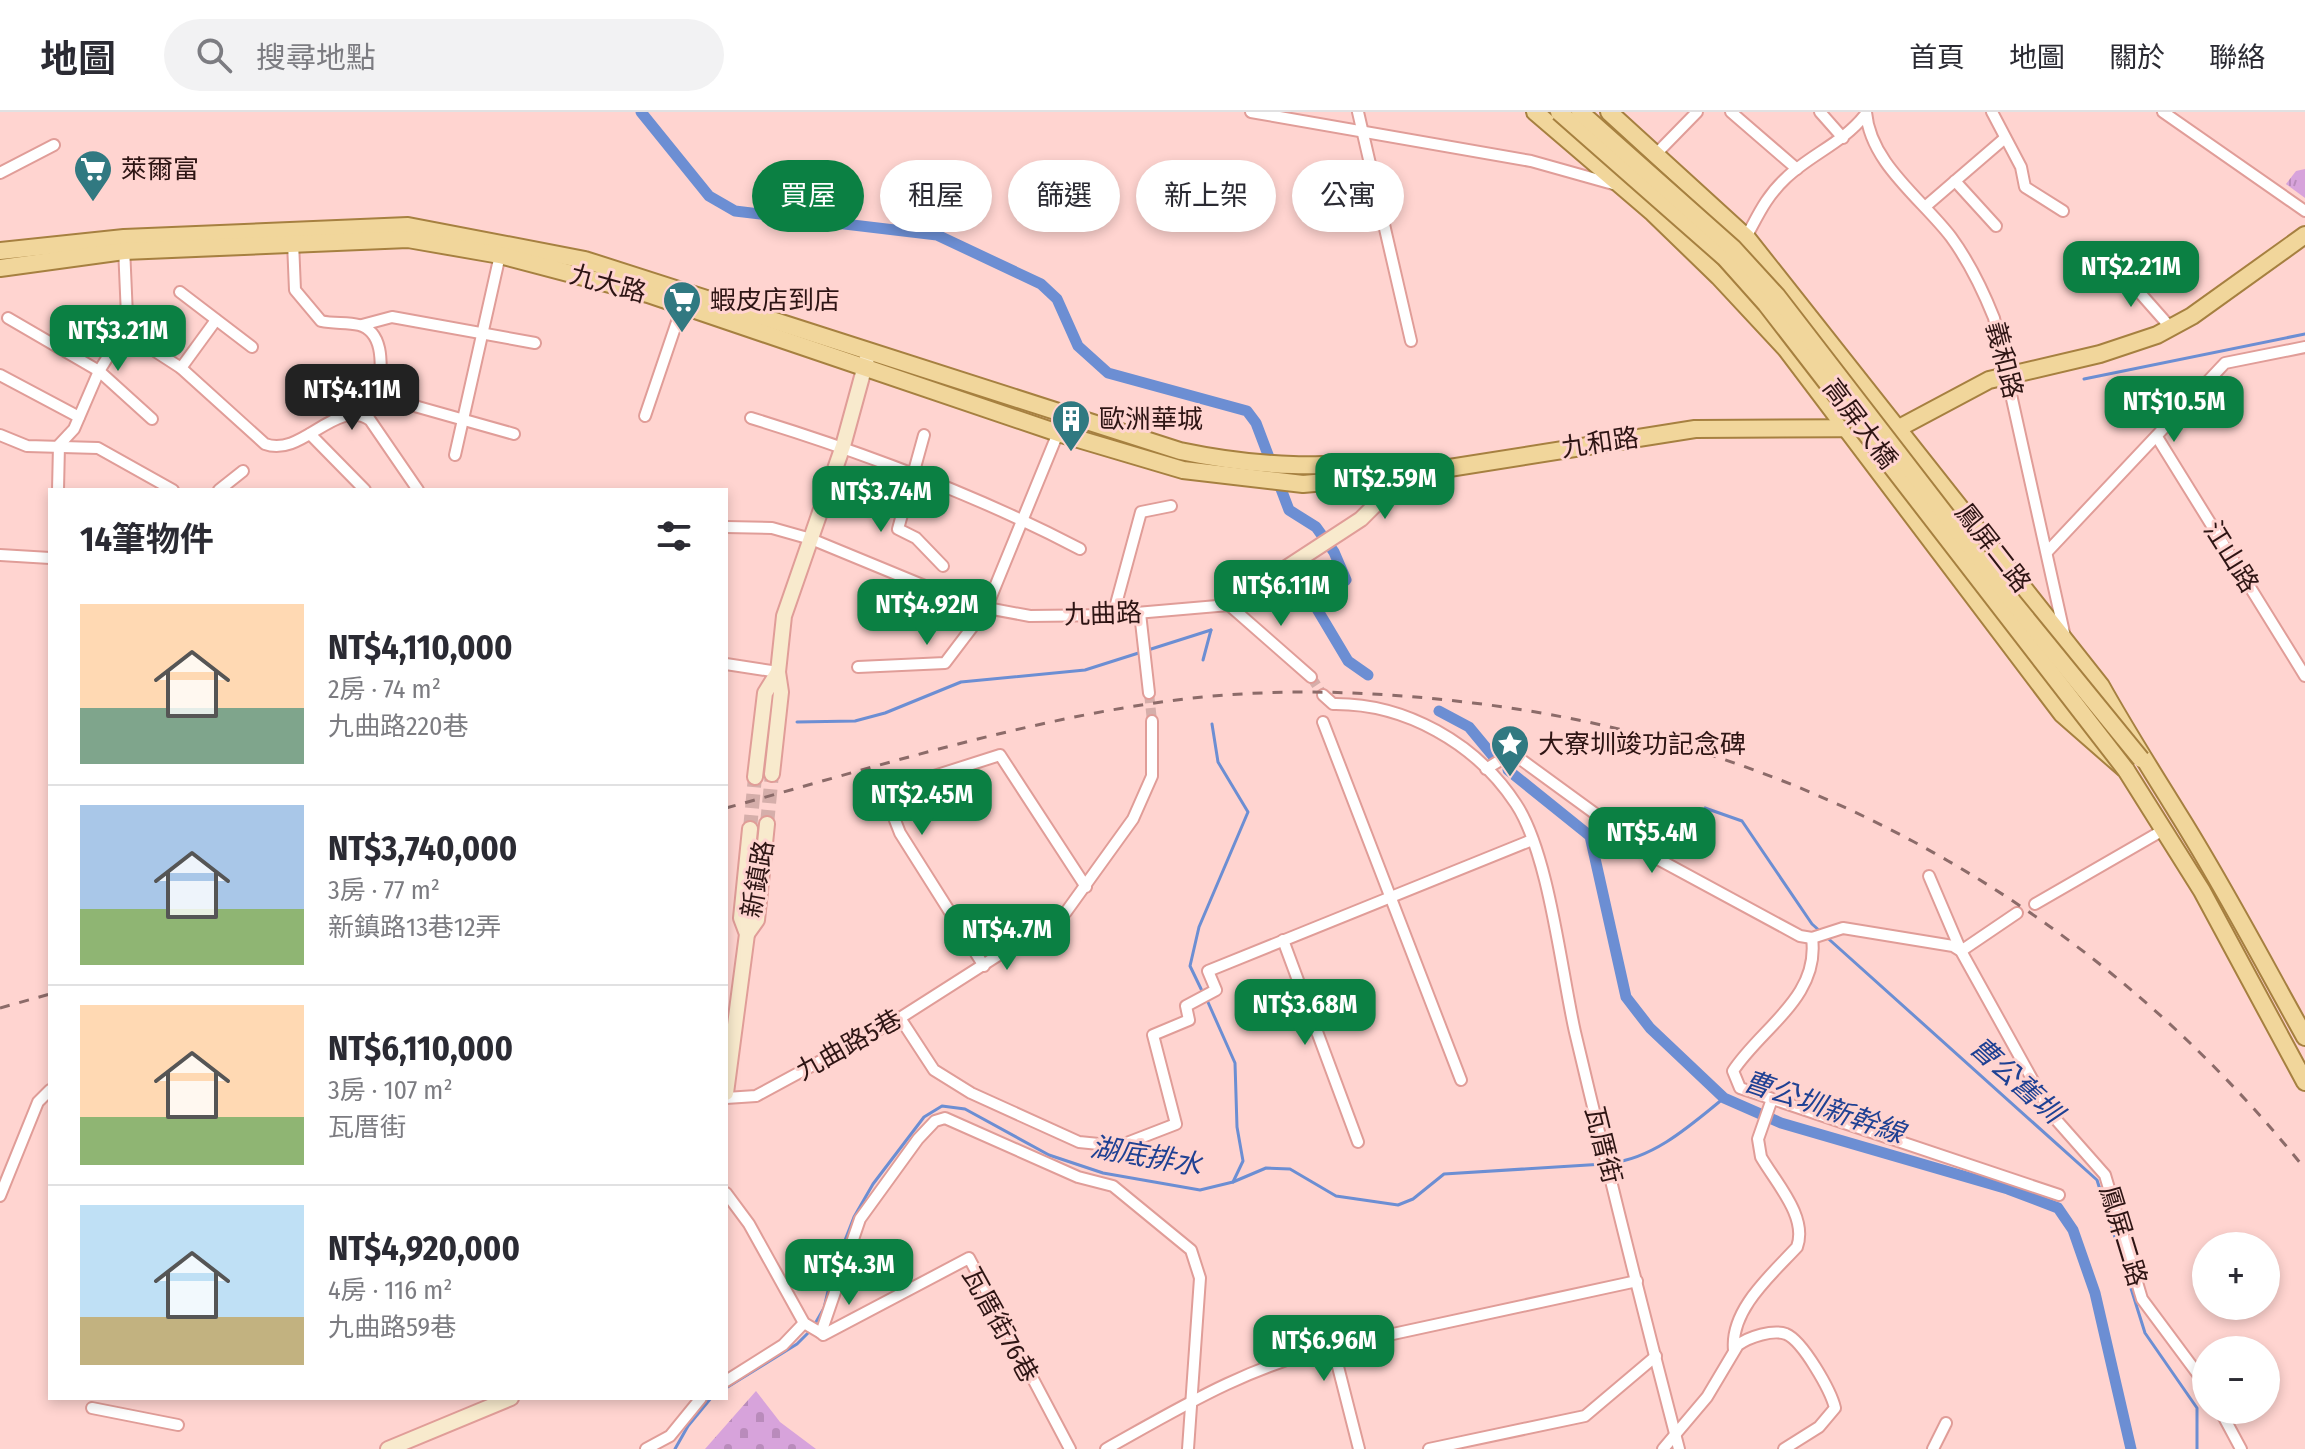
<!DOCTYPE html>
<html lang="zh-TW">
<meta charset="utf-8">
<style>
:root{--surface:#fff;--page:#f2f2f3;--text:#2b2b33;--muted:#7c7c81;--line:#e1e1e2;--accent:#0b8043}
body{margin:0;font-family:"Fira Sans Condensed","Noto Sans TC",sans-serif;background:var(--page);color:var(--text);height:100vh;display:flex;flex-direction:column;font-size:30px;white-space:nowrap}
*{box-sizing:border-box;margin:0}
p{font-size:26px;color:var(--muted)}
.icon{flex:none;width:44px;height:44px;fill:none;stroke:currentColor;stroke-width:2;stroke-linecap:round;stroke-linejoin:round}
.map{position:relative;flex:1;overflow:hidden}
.sheet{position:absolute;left:48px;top:376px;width:680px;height:912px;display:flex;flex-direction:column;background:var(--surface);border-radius:0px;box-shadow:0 4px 12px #0003}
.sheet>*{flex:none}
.guide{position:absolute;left:752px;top:48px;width:760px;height:72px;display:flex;gap:16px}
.controls{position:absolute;left:2192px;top:1120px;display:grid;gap:16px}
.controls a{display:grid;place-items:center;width:88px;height:88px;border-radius:50%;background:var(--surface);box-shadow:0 4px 12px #0003;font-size:40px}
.price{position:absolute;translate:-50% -68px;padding:0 18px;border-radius:16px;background:var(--accent);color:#fff;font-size:26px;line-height:52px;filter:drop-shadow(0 2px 4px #0008)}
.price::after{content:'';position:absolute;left:50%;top:48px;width:24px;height:18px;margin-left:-12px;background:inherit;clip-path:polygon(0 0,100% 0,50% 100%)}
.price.on{background:#222;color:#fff}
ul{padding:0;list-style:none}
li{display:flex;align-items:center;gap:24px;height:200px;padding:0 32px}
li+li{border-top:2px solid var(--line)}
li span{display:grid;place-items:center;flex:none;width:224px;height:160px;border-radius:0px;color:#555}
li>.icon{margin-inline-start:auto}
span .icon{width:96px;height:96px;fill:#fffc;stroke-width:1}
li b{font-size:34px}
h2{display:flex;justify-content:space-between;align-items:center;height:96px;padding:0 32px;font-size:34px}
.chip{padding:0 28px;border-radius:36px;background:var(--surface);box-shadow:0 4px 12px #0003;font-size:28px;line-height:72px}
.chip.on{background:var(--accent);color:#fff}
header{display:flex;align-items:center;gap:48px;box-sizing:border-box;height:112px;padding:0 40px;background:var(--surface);border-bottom:2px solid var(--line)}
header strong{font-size:38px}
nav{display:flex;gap:44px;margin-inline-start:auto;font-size:28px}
.search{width:560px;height:72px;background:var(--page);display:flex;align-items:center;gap:20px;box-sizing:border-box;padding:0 28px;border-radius:44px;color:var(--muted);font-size:30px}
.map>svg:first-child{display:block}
</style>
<header>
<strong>地圖</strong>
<div class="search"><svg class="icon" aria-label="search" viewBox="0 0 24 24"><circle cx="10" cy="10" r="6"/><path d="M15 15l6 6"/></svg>搜尋地點</div>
<nav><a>首頁</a><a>地圖</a><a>關於</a><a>聯絡</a></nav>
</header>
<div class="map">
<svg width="2305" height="1337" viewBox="0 0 2305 1337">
<defs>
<pattern id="cemetery-stones" width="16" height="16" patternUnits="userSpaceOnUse" patternTransform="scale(2)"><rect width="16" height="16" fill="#d7a3db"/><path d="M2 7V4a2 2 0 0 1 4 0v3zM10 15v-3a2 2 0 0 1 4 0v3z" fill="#b98bbb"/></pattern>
<pattern id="park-tufts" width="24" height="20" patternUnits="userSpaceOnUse" patternTransform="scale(2)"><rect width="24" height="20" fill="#d7a3db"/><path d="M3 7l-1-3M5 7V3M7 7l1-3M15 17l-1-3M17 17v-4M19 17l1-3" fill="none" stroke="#b98bbb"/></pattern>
</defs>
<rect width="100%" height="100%" fill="#ffd4d0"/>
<!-- cemetery -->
<path fill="url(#cemetery-stones)" d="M756,1279L780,1310L816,1337H705Z"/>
<!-- park -->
<path fill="url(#park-tufts)" d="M2305,57V86L2286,72L2296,59Z"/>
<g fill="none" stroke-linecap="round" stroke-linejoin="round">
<!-- stream -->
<g stroke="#6c8ed3" stroke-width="3">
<path d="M2084,267L2305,222"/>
<path d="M1203,548L1211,518"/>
<path d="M797,610L855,609L885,601L961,570L1085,558L1211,518"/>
<path d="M1705,696L1742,709L1812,812L2097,1068L2145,1221L2197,1296V1337"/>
<path d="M1203,881L1190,854L1199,815L1248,700L1218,650L1212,612"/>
<path d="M1611,1051C1655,1046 1692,1012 1724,986"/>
<path d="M1233,1070L1266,1056L1290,1057L1336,1084L1398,1093L1413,1087L1444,1062L1604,1052"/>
<path d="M726,1276L797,1232L812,1217L824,1196L832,1162L854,1105L873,1072L924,1005L942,994L965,997L1049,1043L1103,1061L1200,1078L1233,1070L1243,1049L1237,1015L1235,951L1207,888"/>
<path d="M675,1337L688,1314L711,1286"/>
</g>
<!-- canal -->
<g stroke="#6c8ed3" stroke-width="11">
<path d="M641,0L709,84L735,99L937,123L1041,172L1057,187L1078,234L1108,261L1247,299L1256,311L1289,398L1316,415L1334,440L1346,468L1314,492L1348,549L1368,563"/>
<path d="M1439,599L1469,615L1493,644"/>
<path d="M1508,658L1590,724L1626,885L1650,916L1724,986L1781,1011L2008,1077L2058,1096L2073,1118L2095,1181L2131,1337"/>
</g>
<!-- street-tunnel -->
<g stroke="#d5aeaa" stroke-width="10" stroke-dasharray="10 5" stroke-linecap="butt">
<path d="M1311,565L1323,583"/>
<path d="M1149,581L1152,609"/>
</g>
<!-- secondary-tunnel -->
<g stroke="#d5aeaa" stroke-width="14" stroke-dasharray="14 7" stroke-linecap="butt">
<path d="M767,712L772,662"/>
<path d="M750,717L755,665"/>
</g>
<defs>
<g id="street">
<path d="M1251,0L1531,49L1613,72"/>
<path d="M1358,0L1411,229"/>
<path d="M1731,0L1797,57"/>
<path d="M1820,0L1843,26"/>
<path d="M1866,0C1870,51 1922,87 1951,125C1970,151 1982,176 1994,206L2065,525"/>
<path d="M1992,0L2021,55L2025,75L2063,99"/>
<path d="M2163,0L2305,99"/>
<path d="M1656,42L1697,0"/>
<path d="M0,61L54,33"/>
<path d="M1955,69L1996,114"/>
<path d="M1926,94L2005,26"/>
<path d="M1744,129C1758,104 1764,87 1786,66C1811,42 1843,31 1865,3"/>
<path d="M293,130L295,178L321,209C334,212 347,210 359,213C385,220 381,255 380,275"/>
<path d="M2107,157L2133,173L2171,216"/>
<path d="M180,180L252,235"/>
<path d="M8,206L99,259L152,307"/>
<path d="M362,213L392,205L535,231"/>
<path d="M124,219L181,256L265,332C302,346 336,285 370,308L418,378"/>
<path d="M181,256L216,208"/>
<path d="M0,263L79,305"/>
<path d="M411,293L514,322"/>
<path d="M645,304L682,195"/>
<path d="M751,306C865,341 975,382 1080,437"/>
<path d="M310,322L365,378"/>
<path d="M0,323L27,334L98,336L173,378"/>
<path d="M924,323L898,417L916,426L943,454"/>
<path d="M2157,325L2305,564"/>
<path d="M455,343L500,143"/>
<path d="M58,378L59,333L74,317L99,259L124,219L127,204L124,135"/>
<path d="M219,378L243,359"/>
<path d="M726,415L772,416L811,427L971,493L1030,504L1113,503L1229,493L1286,456"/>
<path d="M2048,439L2225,251L2305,235"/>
<path d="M0,443L50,446"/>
<path d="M1229,493L1311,565"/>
<path d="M1140,501L1149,581"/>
<path d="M1113,503L1141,400L1171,394"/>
<path d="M726,552L778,560"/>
<path d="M858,555L945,551L986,497L1058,321"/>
<path d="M1323,583L1333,592C1405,591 1476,631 1516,692C1549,742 1561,858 1575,920C1608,1059 1643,1199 1679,1337"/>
<path d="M1323,610L1461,968"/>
<path d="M1486,657L1512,641L1656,746L1800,824L1812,826L1843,816L1953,834L1961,839L2052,1003L2105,1063L2142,1187L2206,1273"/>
<path d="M1929,764L1961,839L2017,801"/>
<path d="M2035,792L2165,717"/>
<path d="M1812,826C1820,885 1761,916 1733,959L1740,976L2059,1083"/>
<path d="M1283,828L1358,1030"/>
<path d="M984,854L900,721L884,680L1000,643L1086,775"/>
<path d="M900,906L934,958L971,981L1079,1030L1119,1034L1176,1012L1153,923L1189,908L1186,894L1216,878L1208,859L1532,728"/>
<path d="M726,986L756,984L900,906L1066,800L1133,707L1152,664V609"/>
<path d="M726,1081L749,1112L804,1211L821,1221"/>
<path d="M0,1084L38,990L50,978"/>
<path d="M821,1221L860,1107L918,1027L935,1009L945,1006L1078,1065L1113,1074L1191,1138L1200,1166L1188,1337"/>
<path d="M823,1223L969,1146L1070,1337"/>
<path d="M1734,1238C1730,1198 1771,1163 1797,1135C1808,1105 1776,1071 1761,1045L1758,1027L1772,987"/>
<path d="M726,1269L783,1233L804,1211"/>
<path d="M92,1296L178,1313"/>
<path d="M2220,1298L2241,1337"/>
<path d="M646,1337L670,1324L701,1286"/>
<path d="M1106,1337C1181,1295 1248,1254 1333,1235"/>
<path d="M1359,1337L1333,1235L1637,1169"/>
<path d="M1429,1337L1585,1304L1656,1244"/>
<path d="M1663,1337L1707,1285L1738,1233C1749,1225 1773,1217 1786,1222C1803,1229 1831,1279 1835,1296L1819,1315L1784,1337"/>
<path d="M1933,1337L1946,1311"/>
</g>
<g id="secondary">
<path d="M1286,456L1361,407L1405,363"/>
<path d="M772,662L781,580L778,560L784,504L843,334L869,239"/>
<path d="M755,665L765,581L778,560"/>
<path d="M747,822L757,808L767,712"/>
<path d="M726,981L747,822L741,806L750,717"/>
<path d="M388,1337L511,1286"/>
</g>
<g id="primary">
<path d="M1535,0L1653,101L1719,165L1786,237L2062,602L2126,658L2202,779L2305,970"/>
<path d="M1609,0L1747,126L2101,574C2125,617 2151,658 2177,700C2223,773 2263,850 2305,925"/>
<path d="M0,139L124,126L408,114L585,148L1180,339C1218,347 1255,352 1293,353C1334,355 1359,346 1399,361"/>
<path d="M0,156L124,139L408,127L500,143L648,182L1058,321L1183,358L1303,372L1405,363L1695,317L1899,316L1989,268L2100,242L2157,223L2192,204L2305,123"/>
</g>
</defs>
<!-- street casing -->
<use href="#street" stroke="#e09d98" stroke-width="14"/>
<!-- secondary casing -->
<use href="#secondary" stroke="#e09d98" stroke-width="18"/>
<!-- primary casing -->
<use href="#primary" stroke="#a68040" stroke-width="20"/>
<!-- street -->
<use href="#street" stroke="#fff" stroke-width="10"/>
<!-- secondary -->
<use href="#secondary" stroke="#f8eacd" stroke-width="14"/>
<!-- primary -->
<use href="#primary" stroke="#f1d69b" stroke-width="16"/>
<!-- rail -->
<g stroke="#8c6b69" stroke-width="3" stroke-dasharray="10 10" stroke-linecap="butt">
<path d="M726,696C879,654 1046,601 1203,585C1294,576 1382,580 1473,591C1803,630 2098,798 2305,1057"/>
<path d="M0,896L50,882"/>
</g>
<defs>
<g id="primary-bridge">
<path d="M1559,0L1725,146L1766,192L2126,658"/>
<path d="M1580,0L1733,136L1777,184L2013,490L2141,647"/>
</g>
</defs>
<!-- primary-bridge casing -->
<use href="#primary-bridge" stroke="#a68040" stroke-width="20" stroke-linecap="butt"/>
<!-- primary-bridge -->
<use href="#primary-bridge" stroke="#f1d69b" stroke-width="16"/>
</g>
<!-- icons -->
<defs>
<symbol id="supermarket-pin" viewBox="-11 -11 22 30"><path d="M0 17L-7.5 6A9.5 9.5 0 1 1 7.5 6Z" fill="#317981" stroke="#ffd4d0"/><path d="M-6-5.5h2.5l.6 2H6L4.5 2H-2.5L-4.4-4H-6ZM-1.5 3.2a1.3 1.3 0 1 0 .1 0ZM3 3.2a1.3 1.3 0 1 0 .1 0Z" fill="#fff"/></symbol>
<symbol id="building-pin" viewBox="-11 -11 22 30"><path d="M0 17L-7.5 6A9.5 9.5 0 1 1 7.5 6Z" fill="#317981" stroke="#ffd4d0"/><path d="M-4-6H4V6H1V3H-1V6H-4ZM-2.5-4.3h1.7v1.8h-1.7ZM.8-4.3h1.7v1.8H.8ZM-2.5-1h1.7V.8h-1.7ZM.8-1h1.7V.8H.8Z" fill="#fff"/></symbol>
<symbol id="sight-pin" viewBox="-11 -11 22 30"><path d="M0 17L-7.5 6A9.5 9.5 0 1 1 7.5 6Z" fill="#317981" stroke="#ffd4d0"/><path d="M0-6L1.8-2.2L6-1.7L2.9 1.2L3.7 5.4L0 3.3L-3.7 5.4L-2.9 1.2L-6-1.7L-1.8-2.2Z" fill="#fff"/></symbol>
</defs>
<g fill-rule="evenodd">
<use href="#supermarket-pin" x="71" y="35" width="44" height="60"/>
<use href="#supermarket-pin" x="660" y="166" width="44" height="60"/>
<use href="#building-pin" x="1049" y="285" width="44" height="60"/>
<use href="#sight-pin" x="1488" y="610" width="44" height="60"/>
</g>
<g text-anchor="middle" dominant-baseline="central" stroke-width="6" stroke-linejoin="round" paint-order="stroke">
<!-- poi labels -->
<g font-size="26" fill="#2e1514" stroke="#ffd4d0" text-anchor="start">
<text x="121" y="57">萊爾富</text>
<text x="710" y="188">蝦皮店到店</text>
<text x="1099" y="307">歐洲華城</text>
<text x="1538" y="632">大寮圳竣功記念碑</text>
</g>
<!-- street labels -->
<g font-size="26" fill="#2e1514" stroke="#ffd4d0">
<text transform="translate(608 172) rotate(15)">九大路</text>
<text transform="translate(2004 248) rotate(76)">義和路</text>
<text transform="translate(1860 312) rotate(53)">高屏大橋</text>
<text transform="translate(1600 331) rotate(-8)">九和路</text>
<text transform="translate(1993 436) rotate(52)">鳳屏二路</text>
<text transform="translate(2231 445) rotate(58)">江山路</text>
<text transform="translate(1103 502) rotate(-2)">九曲路</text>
<text transform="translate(758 767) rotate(-80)">新鎮路</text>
<text transform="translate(849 933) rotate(-29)">九曲路5巷</text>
<text transform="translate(1603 1033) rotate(76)">瓦厝街</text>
<text transform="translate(2123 1124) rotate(73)">鳳屏二路</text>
<text transform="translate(1000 1213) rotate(61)">瓦厝街76巷</text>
</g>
<!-- water labels -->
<g font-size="28" font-style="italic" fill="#1f4193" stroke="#ffd4d0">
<text transform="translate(2016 968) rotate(42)">曹公舊圳</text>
<text transform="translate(1824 995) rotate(19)">曹公圳新幹線</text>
<text transform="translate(1146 1044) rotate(10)">湖底排水</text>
</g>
</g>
</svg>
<div class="controls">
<a>+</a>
<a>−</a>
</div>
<b class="price" style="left:2131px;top:197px">NT$2.21M</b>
<b class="price" style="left:118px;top:261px">NT$3.21M</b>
<b class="price on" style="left:352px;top:320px">NT$4.11M</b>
<b class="price" style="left:2174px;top:332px">NT$10.5M</b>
<b class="price" style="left:1385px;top:409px">NT$2.59M</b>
<b class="price" style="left:881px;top:422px">NT$3.74M</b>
<b class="price" style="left:1281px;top:516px">NT$6.11M</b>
<b class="price" style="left:927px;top:535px">NT$4.92M</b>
<b class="price" style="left:922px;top:725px">NT$2.45M</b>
<b class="price" style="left:1652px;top:763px">NT$5.4M</b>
<b class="price" style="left:1007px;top:860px">NT$4.7M</b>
<b class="price" style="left:1305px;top:935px">NT$3.68M</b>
<b class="price" style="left:849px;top:1195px">NT$4.3M</b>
<b class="price" style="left:1324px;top:1271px">NT$6.96M</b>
<div class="guide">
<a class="chip on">買屋</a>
<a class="chip">租屋</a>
<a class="chip">篩選</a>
<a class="chip">新上架</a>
<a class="chip">公寓</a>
</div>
<section class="sheet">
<h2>14筆物件<svg class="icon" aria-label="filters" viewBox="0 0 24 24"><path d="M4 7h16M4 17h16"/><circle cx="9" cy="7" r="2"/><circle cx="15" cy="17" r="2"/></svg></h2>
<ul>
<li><span style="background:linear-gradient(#ffd9b3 65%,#7fa58c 0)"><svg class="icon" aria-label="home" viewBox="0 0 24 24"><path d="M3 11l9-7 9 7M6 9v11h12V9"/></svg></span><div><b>NT$4,110,000</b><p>2房 · 74 m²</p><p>九曲路220巷</p></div></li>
<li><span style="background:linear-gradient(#a9c7e8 65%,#8fb573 0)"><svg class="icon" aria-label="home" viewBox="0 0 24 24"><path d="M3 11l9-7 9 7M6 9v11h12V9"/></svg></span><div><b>NT$3,740,000</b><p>3房 · 77 m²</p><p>新鎮路13巷12弄</p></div></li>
<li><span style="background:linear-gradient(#ffd9b3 70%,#8fb573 0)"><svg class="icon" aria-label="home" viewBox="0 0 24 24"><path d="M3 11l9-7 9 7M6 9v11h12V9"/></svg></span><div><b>NT$6,110,000</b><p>3房 · 107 m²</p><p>瓦厝街</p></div></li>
<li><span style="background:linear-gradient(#bfe0f5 70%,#c2b280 0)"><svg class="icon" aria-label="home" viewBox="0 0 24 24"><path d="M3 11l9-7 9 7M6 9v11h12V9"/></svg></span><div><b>NT$4,920,000</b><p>4房 · 116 m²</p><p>九曲路59巷</p></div></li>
</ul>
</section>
</div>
